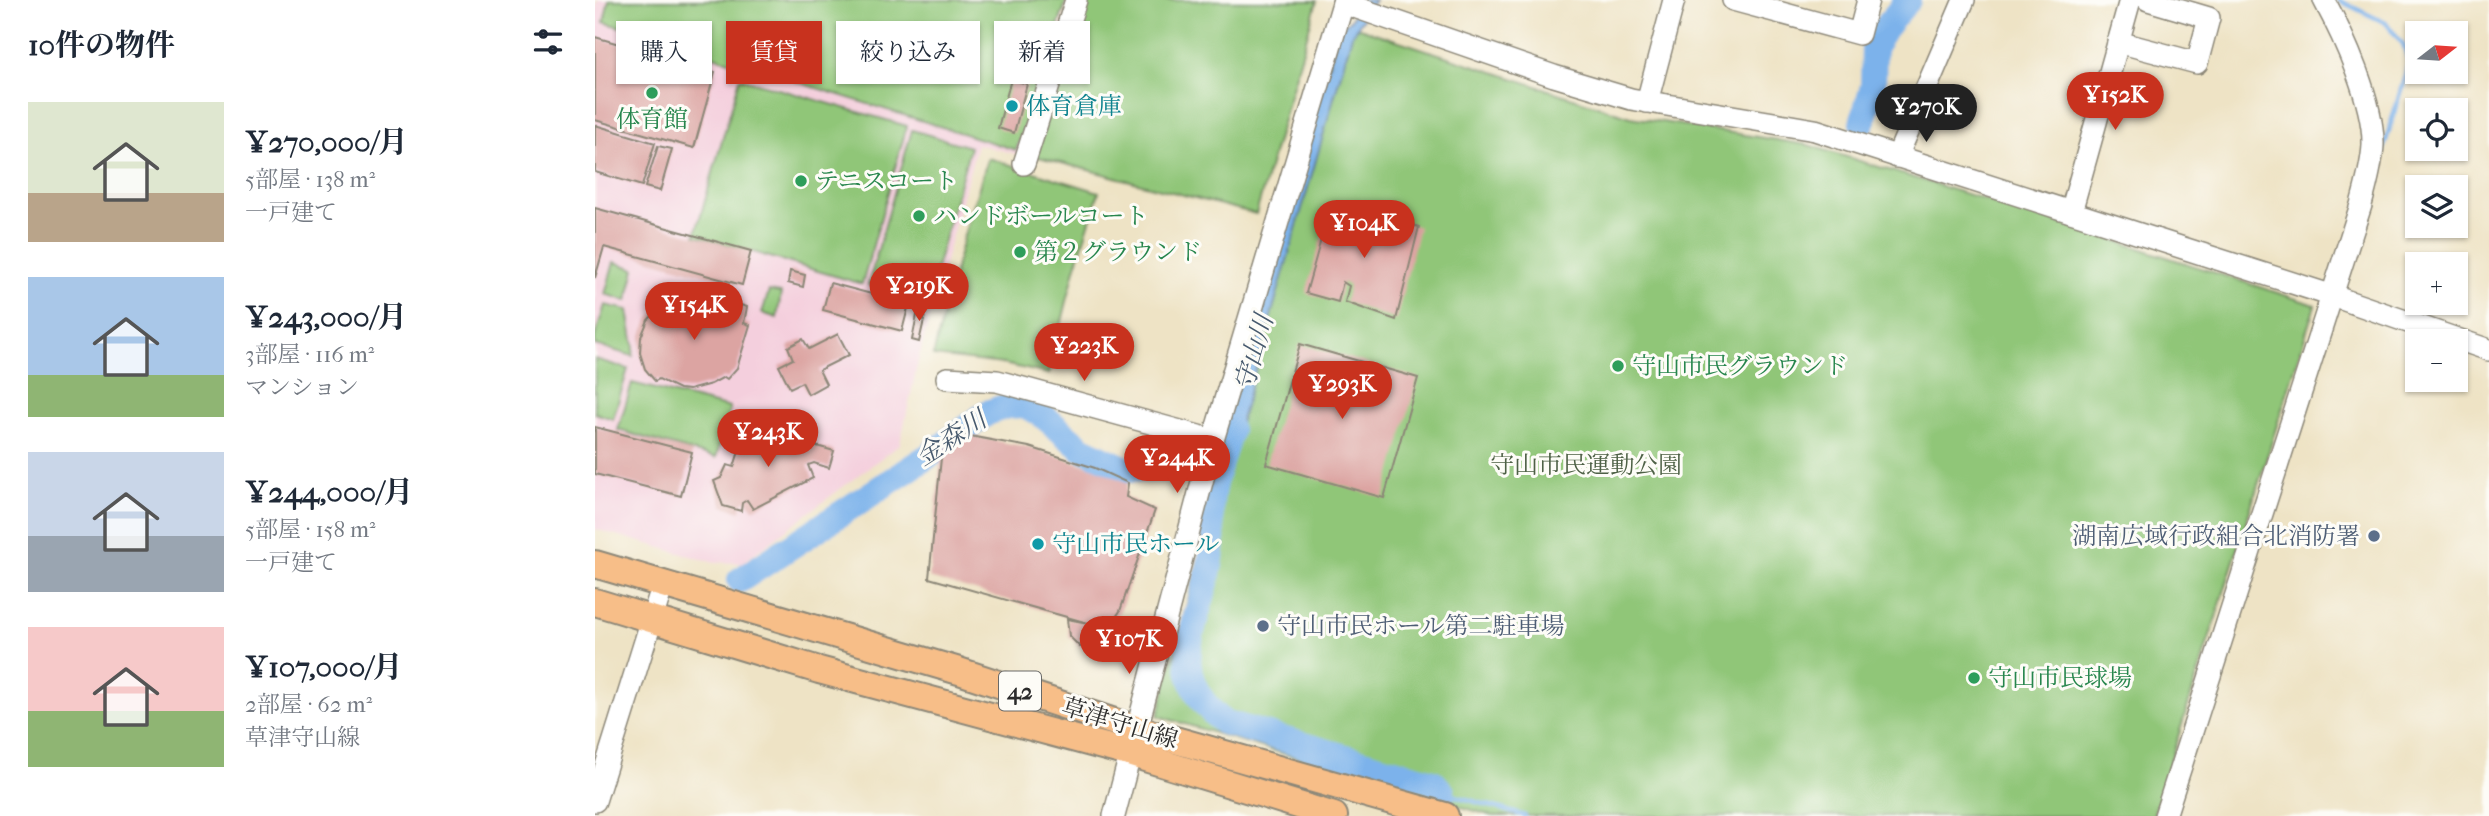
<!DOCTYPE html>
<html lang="ja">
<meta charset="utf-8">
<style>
:root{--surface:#fff;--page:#f2f2f3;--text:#1f2937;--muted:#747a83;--accent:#c8321e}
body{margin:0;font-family:"IM FELL French Canon","Noto Serif JP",serif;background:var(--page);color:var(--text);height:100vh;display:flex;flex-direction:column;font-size:26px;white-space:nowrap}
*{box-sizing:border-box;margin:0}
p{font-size:23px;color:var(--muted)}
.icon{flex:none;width:38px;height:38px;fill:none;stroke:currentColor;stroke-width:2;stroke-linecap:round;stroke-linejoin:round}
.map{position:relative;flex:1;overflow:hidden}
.drawer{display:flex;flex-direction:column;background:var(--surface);width:595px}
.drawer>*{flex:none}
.guide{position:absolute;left:21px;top:21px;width:665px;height:63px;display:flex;gap:14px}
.needle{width:46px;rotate:73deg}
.buttons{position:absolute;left:1810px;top:21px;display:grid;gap:14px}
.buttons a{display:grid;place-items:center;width:63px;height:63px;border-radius:0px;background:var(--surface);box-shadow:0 2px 5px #0004;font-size:35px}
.price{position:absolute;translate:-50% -60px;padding:0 16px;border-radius:24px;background:var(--accent);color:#fff;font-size:23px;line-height:46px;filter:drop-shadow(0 2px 4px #0008)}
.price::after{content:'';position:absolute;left:50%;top:42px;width:21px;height:16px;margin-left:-10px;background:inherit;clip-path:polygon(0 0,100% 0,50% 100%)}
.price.on{background:#222;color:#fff}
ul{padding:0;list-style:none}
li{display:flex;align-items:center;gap:21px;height:175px;padding:0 28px}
li span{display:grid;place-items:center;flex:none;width:196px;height:140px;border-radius:0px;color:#555}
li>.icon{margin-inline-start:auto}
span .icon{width:84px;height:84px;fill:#fffc;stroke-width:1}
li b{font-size:30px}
h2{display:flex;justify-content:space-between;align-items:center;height:84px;padding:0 28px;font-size:30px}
.pill{padding:0 24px;border-radius:0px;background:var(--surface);box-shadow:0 2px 5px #0004;font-size:24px;line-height:63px}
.pill.on{background:var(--accent);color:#fff}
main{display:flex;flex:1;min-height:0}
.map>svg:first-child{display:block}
</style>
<main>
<section class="drawer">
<h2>10件の物件<svg class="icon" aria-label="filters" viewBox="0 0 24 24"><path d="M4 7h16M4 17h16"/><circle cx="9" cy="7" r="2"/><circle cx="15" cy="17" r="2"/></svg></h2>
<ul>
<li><span style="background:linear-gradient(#dfe7d0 65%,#b9a48a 0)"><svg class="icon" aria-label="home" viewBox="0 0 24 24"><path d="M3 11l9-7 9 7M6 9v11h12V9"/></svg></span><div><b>¥270,000/月</b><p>5部屋 · 138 m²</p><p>一戸建て</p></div></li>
<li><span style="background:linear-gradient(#a9c7e8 70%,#8fb573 0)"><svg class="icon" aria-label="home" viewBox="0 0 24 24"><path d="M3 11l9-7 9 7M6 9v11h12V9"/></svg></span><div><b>¥243,000/月</b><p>3部屋 · 116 m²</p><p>マンション</p></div></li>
<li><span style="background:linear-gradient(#c9d6e8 60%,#9aa5b1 0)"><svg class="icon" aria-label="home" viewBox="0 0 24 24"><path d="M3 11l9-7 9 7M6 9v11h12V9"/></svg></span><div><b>¥244,000/月</b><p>5部屋 · 158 m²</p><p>一戸建て</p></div></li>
<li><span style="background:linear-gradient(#f6c9c9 60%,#8fb573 0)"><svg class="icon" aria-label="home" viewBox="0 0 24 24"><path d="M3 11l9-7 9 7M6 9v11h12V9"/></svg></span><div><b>¥107,000/月</b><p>2部屋 · 62 m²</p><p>草津守山線</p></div></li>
</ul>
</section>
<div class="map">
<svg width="1894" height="816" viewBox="0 0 1894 816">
<rect width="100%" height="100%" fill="#fdfcf7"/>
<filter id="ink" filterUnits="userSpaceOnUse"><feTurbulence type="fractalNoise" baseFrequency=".0143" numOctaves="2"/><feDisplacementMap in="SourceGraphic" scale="14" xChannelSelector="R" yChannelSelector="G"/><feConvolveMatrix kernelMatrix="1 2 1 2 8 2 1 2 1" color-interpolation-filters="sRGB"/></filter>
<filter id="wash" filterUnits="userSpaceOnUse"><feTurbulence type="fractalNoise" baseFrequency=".00686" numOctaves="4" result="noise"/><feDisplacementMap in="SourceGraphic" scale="28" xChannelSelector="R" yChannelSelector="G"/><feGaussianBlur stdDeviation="1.57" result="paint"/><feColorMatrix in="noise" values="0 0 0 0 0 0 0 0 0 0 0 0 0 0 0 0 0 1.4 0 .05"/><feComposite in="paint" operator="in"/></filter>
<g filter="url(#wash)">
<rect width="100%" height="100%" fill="#eee3c5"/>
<!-- built -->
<path fill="#f4cfdd" d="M3,0H474L424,155L382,144L324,357L305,444L147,563L116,562L0,529V11Z"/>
<!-- green -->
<g fill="#90c678" stroke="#5e7852" stroke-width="2">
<path d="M14,0H472L421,150L9,22Z"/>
<path d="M488,0L722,1L661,214L440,156Z"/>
<path d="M743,21L1036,117L1213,145L1491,231L1720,305L1558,816H897L563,716Z"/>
<path d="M145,78L312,126L267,284L100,235Z"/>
<path d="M317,130L375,147L332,301L273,285Z"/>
<path d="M393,158L504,192L480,269L454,374L408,364L338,356L369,235Z"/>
<path d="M19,262L40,269L32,301L10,294Z"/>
<path d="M174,291L186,293L182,318L167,313Z"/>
<path d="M10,305L33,310L39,346L38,356L0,345V337Z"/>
<path d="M0,359L33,369L18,419L0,413Z"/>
<path d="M37,383L135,408L121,458L23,430Z"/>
</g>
<!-- water -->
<path fill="#7cb2eb" stroke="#546e8b" stroke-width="2" d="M767,0H780L757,35L634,462H619L744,30L756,19Z"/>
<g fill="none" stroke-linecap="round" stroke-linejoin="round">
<!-- stream -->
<g stroke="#7cb2eb" stroke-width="4.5">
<path d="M1743,0L1791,23L1808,44L1814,62L1787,154"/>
<path d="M847,792L930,816"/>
</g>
<!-- river -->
<g stroke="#7cb2eb" stroke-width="26">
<path d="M1267,123L1278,86L1279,47L1289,29L1313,0"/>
<path d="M635,430C629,453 617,479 616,502C614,518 619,535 617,550C611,618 561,666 628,722L838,782L847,792L842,816"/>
<path d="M145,580L338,453L392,413L412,406L429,405L445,413L486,448L533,470L624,467"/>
</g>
</g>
<g id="blocks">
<!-- building -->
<g fill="#dca4a2">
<path d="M0,37L120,72L99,148L0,120Z"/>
<path d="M416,79L432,84L419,133L403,128Z"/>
<path d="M0,125L60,143L47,186L0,172Z"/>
<path d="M63,146L77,149L65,191L50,187Z"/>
<path d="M735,207L765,215L766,207L824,227L801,320L750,302L754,286L748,282L743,302L711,293Z"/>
<path d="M0,208L156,251L147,285L9,247L0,278Z"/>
<path d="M195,271L210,275L208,287L193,283Z"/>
<path d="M235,283L314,304L307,331L228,310Z"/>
<path d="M106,293L152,307L149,323L155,325L142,368L132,379L129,377L116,384L94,390L84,389L64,379L60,381L50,369L45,353L46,337L53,320L67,306L83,300L101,301Z"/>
<path d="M324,305L332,307L324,342L317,340Z"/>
<path d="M243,334L254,355L224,370L231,384L213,394L207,382L195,388L184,366L198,359L193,347L208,339L214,349Z"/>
<path d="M705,344L823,378L789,498L671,464Z"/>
<path d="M152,426L239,451L234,468L219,463L213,465L218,478L158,509L152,500L147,503L146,511L128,506L119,481L126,478L132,465L139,467Z"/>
<path d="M0,427L97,452L86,496L0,474Z"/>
<path d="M359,433L434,447L500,468L533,483L531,497L560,510L525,611L503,644L485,647L474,636L472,619L493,623L334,578L346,458Z"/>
</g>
</g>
</g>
<g filter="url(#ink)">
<use href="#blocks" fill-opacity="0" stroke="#8c8778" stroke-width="2"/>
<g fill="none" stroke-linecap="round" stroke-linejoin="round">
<defs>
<g id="minor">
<path d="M1138,0L1264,34L1273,0"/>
<path d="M748,3L959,76L1036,99L1220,130L1735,295L1894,350"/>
<path d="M1523,42L1602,63L1614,18L1553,0"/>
<path d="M1052,102L1079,0"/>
<path d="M1302,157L1369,0"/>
<path d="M429,164L481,0"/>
<path d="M1476,212L1535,0"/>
<path d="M352,378L402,381L618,440"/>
<path d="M0,801L68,584"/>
<path d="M519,816L618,440L749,0"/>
<path d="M1570,816L1766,205C1771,185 1777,166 1778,145C1779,103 1749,37 1729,0"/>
</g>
<g id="major">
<path d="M0,564L364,671L541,729L850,816"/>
<path d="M0,602L224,670L537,754L739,816"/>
</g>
</defs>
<!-- minor casing -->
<use href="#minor" stroke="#8c8778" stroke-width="24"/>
<!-- major casing -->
<use href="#major" stroke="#8c8778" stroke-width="30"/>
<!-- minor -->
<use href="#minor" stroke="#fff" stroke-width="21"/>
<!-- major -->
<use href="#major" stroke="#f7be88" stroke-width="26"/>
</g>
</g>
<!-- markers -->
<g fill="#2e9e5b" stroke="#fdfcf7" stroke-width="2.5">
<circle cx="57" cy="93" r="7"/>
<circle cx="206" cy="181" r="7"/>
<circle cx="324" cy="216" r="7"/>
<circle cx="425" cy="252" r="7"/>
<circle cx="1023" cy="366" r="7"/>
<circle cx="1379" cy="678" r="7"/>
</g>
<g fill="#0f9aa8" stroke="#fdfcf7" stroke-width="2.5">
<circle cx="417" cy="106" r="7"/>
<circle cx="443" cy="544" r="7"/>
</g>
<g fill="#5c6f8a" stroke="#fdfcf7" stroke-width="2.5">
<circle cx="1779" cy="536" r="7"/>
<circle cx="668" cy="626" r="7"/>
</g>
<g text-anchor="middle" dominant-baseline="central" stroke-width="6" stroke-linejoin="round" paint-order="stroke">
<!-- shield labels -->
<rect fill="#fdfcf7" stroke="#6a6a68" stroke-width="2" x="404" y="671.5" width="42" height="39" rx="5"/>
<g font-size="23" font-weight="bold" fill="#2b2b2b">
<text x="425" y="691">42</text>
</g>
<!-- culture labels -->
<g font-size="24" fill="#0d838f" stroke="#fdfcf7" text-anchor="start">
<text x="431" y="106">体育倉庫</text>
<text x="457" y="544">守山市民ホール</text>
</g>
<!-- leisure labels -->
<g font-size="24" fill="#27864d" stroke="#fdfcf7" text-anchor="start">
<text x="57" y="119" text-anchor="middle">体育館</text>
<text x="220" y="181">テニスコート</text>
<text x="338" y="216">ハンドボールコート</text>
<text x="439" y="252">第２グラウンド</text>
<text x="1037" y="366">守山市民グラウンド</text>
<text x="1393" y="678">守山市民球場</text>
</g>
<!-- park labels -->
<g font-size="24" fill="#4e6146" stroke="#fdfcf7">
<text x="991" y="465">守山市民運動公園</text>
</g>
<!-- service labels -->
<g font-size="24" fill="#4e5e75" stroke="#fdfcf7" text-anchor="end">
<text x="1765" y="536">湖南広域行政組合北消防署</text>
<text x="682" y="626" text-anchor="start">守山市民ホール第二駐車場</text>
</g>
<!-- street labels -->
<g font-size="24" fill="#2b2b2b" stroke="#fdfcf7">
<text transform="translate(525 723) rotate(17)">草津守山線</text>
</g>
<!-- water labels -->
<g font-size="26" font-style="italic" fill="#475a6e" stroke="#fdfcf7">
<text transform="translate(659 353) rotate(-74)">守山川</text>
<text transform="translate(356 438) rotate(-33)">金森川</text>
</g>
</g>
</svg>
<div class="buttons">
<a><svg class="needle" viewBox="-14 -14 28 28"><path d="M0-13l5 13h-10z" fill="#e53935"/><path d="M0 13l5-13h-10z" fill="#747a83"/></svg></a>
<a><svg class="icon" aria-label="locate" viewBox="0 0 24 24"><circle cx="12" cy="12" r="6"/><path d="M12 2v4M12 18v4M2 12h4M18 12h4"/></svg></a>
<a><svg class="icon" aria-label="layers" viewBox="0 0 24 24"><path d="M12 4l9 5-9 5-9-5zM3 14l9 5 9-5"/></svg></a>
<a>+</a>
<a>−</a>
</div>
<b class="price" style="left:1520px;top:132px">¥152K</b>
<b class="price on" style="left:1331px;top:144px">¥270K</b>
<b class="price" style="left:769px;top:260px">¥104K</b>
<b class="price" style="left:324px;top:323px">¥219K</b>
<b class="price" style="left:99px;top:342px">¥154K</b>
<b class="price" style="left:489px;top:383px">¥223K</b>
<b class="price" style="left:747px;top:421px">¥293K</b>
<b class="price" style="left:173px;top:469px">¥243K</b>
<b class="price" style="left:582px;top:495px">¥244K</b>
<b class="price" style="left:534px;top:676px">¥107K</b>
<div class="guide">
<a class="pill">購入</a>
<a class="pill on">賃貸</a>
<a class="pill">絞り込み</a>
<a class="pill">新着</a>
</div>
</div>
</main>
